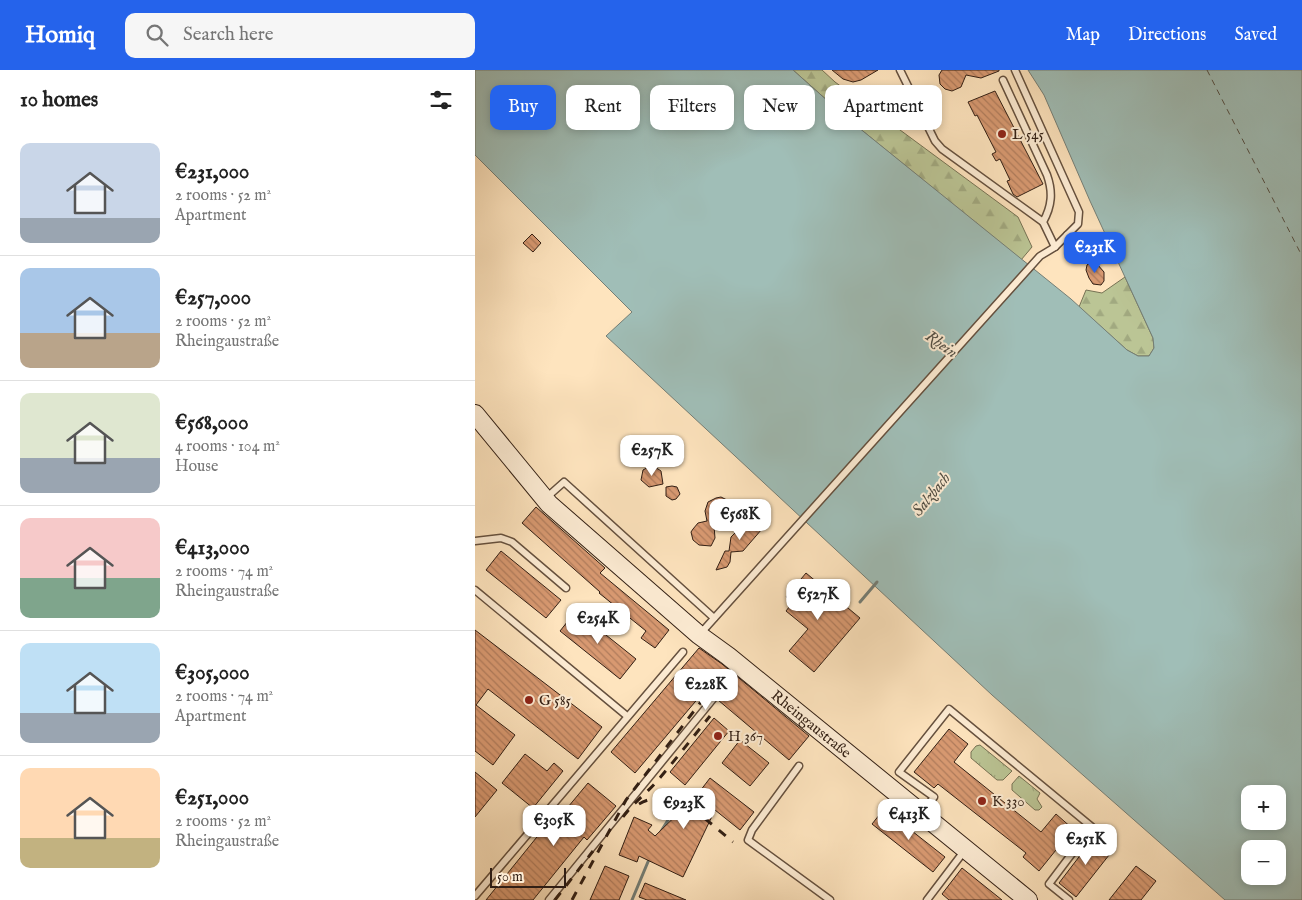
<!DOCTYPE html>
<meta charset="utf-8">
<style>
:root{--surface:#fff;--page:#f6f6f6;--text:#222;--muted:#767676;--line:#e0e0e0;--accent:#2563eb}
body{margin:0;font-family:"IM FELL English",serif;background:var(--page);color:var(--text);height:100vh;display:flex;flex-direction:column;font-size:19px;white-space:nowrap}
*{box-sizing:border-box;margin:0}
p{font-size:16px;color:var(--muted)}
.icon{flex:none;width:28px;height:28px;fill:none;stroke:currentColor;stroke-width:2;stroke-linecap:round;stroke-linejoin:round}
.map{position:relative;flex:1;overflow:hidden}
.sheet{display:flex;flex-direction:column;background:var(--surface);width:475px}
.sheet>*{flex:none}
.guide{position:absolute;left:15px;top:15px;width:475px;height:45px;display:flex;gap:10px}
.buttons{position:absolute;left:766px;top:715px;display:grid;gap:10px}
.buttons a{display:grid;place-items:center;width:45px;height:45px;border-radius:10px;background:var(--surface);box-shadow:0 2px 8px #0003;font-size:25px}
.scale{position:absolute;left:15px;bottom:12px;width:76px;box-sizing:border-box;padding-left:5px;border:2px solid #321f14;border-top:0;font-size:14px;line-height:18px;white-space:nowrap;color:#321f14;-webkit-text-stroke:4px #feedd5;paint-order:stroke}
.price{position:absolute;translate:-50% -42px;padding:0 11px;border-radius:10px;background:#fff;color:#222;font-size:16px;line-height:32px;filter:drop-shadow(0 1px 2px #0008)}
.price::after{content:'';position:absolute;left:50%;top:30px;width:15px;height:11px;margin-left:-8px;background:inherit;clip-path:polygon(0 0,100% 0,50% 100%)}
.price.current{background:var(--accent);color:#fff}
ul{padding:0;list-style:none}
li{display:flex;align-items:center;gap:15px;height:125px;padding:0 20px}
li+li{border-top:1px solid var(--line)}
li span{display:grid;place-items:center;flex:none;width:140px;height:100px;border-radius:10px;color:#555}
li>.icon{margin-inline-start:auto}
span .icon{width:60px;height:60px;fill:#fffc;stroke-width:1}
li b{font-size:21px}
h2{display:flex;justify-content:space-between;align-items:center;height:60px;padding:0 20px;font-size:21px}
.chip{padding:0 18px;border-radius:10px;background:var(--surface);box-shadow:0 2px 8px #0003;font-size:18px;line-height:45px}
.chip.current{background:var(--accent);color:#fff}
header{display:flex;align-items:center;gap:30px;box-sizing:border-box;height:70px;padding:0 25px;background:var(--accent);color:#fff}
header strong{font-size:24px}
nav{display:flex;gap:28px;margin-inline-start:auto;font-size:18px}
.search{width:350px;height:45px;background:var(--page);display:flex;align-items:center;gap:12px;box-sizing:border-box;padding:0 18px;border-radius:10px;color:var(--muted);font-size:19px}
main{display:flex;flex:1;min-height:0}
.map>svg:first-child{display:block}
</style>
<header>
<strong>Homiq</strong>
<div class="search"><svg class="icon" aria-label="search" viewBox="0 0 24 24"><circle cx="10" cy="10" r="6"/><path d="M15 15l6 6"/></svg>Search here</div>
<nav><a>Map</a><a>Directions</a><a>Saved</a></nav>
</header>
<main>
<section class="sheet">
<h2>10 homes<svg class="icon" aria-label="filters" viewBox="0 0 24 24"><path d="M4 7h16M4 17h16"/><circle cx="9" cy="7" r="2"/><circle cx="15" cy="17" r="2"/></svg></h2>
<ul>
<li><span style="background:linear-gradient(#c9d6e8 75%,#9aa5b1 0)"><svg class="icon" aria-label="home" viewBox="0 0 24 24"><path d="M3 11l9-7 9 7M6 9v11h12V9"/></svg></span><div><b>€231,000</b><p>2 rooms · 52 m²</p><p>Apartment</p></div></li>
<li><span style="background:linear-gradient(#a9c7e8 65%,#b9a48a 0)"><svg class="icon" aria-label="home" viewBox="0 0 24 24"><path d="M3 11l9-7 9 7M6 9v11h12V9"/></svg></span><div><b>€257,000</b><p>2 rooms · 52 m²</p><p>Rheingaustraße</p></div></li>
<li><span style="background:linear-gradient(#dfe7d0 65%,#9aa5b1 0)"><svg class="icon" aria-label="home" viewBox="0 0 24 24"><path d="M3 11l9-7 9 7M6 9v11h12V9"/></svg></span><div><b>€568,000</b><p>4 rooms · 104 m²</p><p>House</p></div></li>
<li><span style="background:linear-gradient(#f6c9c9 60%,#7fa58c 0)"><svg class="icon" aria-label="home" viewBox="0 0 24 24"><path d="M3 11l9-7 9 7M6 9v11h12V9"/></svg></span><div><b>€413,000</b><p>2 rooms · 74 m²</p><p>Rheingaustraße</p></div></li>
<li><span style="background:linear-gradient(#bfe0f5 70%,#9aa5b1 0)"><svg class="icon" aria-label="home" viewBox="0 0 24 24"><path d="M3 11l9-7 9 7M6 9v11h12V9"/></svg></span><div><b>€305,000</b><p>2 rooms · 74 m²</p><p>Apartment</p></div></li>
<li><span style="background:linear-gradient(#ffd9b3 70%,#c2b280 0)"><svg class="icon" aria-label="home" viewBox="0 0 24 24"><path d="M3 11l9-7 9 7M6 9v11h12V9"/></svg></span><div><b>€251,000</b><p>2 rooms · 52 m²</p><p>Rheingaustraße</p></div></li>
</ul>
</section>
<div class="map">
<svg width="827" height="830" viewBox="0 0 827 830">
<defs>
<pattern id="grass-tufts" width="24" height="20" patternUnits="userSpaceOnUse" patternTransform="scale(1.25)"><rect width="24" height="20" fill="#bbc595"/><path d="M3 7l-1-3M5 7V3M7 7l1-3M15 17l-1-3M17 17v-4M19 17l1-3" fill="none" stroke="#a1a980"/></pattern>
<pattern id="forest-firs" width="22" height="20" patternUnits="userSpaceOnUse" patternTransform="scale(1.25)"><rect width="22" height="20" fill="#bbc595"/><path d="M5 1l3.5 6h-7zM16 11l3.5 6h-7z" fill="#a1a980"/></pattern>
<pattern id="building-back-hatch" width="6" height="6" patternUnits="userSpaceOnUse" patternTransform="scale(1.25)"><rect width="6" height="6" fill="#d89971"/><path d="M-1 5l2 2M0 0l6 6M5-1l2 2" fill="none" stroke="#b07c5c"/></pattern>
</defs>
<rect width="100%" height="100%" fill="#fee4be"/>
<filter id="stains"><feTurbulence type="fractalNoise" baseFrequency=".004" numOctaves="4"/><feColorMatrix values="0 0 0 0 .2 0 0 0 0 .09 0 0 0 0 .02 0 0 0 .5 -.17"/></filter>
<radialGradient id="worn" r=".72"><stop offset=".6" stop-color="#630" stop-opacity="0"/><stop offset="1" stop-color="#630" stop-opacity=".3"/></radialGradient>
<!-- grass -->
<g fill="url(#grass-tufts)" stroke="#767254">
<path d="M505,675L537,701L528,710H522L496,688V682L501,676Z"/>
<path d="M544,706L565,723L562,729L567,737L564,740H560L537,720V714Z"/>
</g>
<!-- forest -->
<g fill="url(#forest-firs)" stroke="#767254">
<path d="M318,0H347L360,12L543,147L557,177L546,190L373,49Z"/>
<path d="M650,207L678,268L679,278L674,286H663L652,280L604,237L611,220L627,223Z"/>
</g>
<!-- water -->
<g fill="#a0beb7" stroke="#747e76" fill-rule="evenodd">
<path d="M0,0H318L373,49L596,229L652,280L663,286H674L679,278L678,268L615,131L569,25L553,0H827V830H750L517,625L131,266L157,242L0,85ZM775,724H802V751H775ZM775,779H802V806H775Z"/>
<circle cx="412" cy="29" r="11"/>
</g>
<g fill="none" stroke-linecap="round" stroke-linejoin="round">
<!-- stream -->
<g stroke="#747e76" stroke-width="3">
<path d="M385,532L402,512"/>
<path d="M185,763L201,737"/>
<path d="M157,830L175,787"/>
</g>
<!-- ferry -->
<path stroke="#534f45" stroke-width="1" stroke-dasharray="6 5" stroke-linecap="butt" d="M732,0L827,186"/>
</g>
<!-- building -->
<g fill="url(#building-back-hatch)" stroke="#321f14">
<path d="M357,0H403L386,10L378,12L368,9Z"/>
<path d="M467,0H524V1L506,8L491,5L486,17L477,21L470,19L465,14L464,5Z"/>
<path d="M520,21L568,114L542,127L538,124L532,111L535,110L525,89L521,91L517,84L521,82L502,45L500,46L493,32Z"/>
<path d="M57,164L66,173L58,182L48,173Z"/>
<path d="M616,192L622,194L629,202V211L626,215L618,214L614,208L611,200L612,195Z"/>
<path d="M177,395L186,401L188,414L174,417L166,410L168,400Z"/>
<path d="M197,416L202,417L205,424L201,429L197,430L191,426V417Z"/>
<path d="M246,427L254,431L258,436L247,455L239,456L240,468L236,476L224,475L218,470L216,462L218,459L223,453L232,451L230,441L233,432L241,428Z"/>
<path d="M61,437L130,498L125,503L194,560L180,578L166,568L171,561L124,523L125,522L47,453Z"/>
<path d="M275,448L287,459L268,481L256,482L255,492L252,497L241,500L250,481H254L256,467Z"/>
<path d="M26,481L86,530L71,548L11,500Z"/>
<path d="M331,503L385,548L339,602L314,581L333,559L311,541L318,532L311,527Z"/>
<path d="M101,541L161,589L145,609L85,561Z"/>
<path d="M0,560L127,657L103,689L13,619L1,635L40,665L18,695L0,681Z"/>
<path d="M224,578L247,594L334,666L314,690L243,630L242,625L236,624L231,619L160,703L136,682Z"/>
<path d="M239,648L254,661L210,715L195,702Z"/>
<path d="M474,659L493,674L479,692L566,762L581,744L598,759L564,801L548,787L551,783L463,714L459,718L439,702Z"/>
<path d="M265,670L294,693L275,716L247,693Z"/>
<path d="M50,684L72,701L79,693L88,701L58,738L27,713Z"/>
<path d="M0,702L22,720L0,747Z"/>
<path d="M235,708L279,742L265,760L240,740L208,807L164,786L162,792L144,785L159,747L177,755L173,760L180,766L222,725Z"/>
<path d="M113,713L141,736L112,770L109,767L58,830H11L74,752L78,755Z"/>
<path d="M409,739L470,787L458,802L397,754Z"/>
<path d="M620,766L638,780L601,827L584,813Z"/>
<path d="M130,796L154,806L144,830H115Z"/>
<path d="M661,796L681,811L666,830H634Z"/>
<path d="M487,798L527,830H474L467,824Z"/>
<path d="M170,813L211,830H172L164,827Z"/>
</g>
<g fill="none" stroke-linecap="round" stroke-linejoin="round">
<defs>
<g id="lane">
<path d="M425,0L460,71L467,79L568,152"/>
<path d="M528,10L572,105C578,122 577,136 568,152L580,177"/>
<path d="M592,165L614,187"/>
<path d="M71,428L89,412L239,548"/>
<path d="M0,471L26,468L37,472L91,518"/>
<path d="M0,520L152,646"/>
<path d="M225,564L565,186L580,177L603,154L604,142L540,0"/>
<path d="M324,696L277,760L273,770L355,830"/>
<path d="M447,743L459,727L424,702L474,639L617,757L574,814L594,830"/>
<path d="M0,826L208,582"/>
<path d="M74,830L238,629"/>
<path d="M452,830L490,780"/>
</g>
<g id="secondary">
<path id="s1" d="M0,344L74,434L224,565L253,586L553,830"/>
</g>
</defs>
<!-- lane casing -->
<use href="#lane" stroke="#65503e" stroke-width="9"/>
<!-- secondary casing -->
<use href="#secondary" stroke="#321f14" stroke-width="20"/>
<!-- lane -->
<use href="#lane" stroke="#feedd5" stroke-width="6"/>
<!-- secondary -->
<use href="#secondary" stroke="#feedd5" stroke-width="18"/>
<!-- rail -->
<g stroke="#321f14" stroke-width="3" stroke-dasharray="9 9" stroke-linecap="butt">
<path d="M164,734C198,714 233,752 258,772"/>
<path d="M148,747C158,733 172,723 183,710C201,689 218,667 235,646"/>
<path d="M80,830L118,781"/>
<path d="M97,830L151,730L232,624"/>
</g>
</g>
<!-- markers -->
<g fill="#8f2418" stroke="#feedd5" stroke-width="2">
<circle cx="527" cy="64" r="5"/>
<circle cx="54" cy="630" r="5"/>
<circle cx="243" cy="666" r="5"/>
<circle cx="507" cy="731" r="5"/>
</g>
<g text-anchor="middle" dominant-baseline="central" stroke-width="4" stroke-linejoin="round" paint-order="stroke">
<!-- poi labels -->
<g font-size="15" fill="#321f14" stroke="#feedd5" text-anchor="start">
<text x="537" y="64">L 545</text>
<text x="64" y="630">G 585</text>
<text x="253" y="666">H 367</text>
<text x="517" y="731">K 330</text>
</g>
<!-- street labels -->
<g font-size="15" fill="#321f14" stroke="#feedd5">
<text stroke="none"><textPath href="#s1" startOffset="459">Rheingaustraße</textPath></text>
</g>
<!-- water labels -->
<g font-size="16" font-style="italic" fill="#534f45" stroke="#feedd5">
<text transform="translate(466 275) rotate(35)">Rhein</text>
<text transform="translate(457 425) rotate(-51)">Salzbach</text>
</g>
</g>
<rect width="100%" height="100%" filter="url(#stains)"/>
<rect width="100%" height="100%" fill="url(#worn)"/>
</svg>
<div class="buttons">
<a>+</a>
<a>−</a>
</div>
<div class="scale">50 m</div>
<b class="price current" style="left:620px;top:204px">€231K</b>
<b class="price" style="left:177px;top:407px">€257K</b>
<b class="price" style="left:265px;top:471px">€568K</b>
<b class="price" style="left:343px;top:551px">€527K</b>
<b class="price" style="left:123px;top:575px">€254K</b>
<b class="price" style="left:231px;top:641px">€228K</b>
<b class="price" style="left:209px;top:760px">€923K</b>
<b class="price" style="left:434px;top:771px">€413K</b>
<b class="price" style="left:79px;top:777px">€305K</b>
<b class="price" style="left:611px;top:796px">€251K</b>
<div class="guide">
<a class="chip current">Buy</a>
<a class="chip">Rent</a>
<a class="chip">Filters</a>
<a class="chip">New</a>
<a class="chip">Apartment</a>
</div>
</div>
</main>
